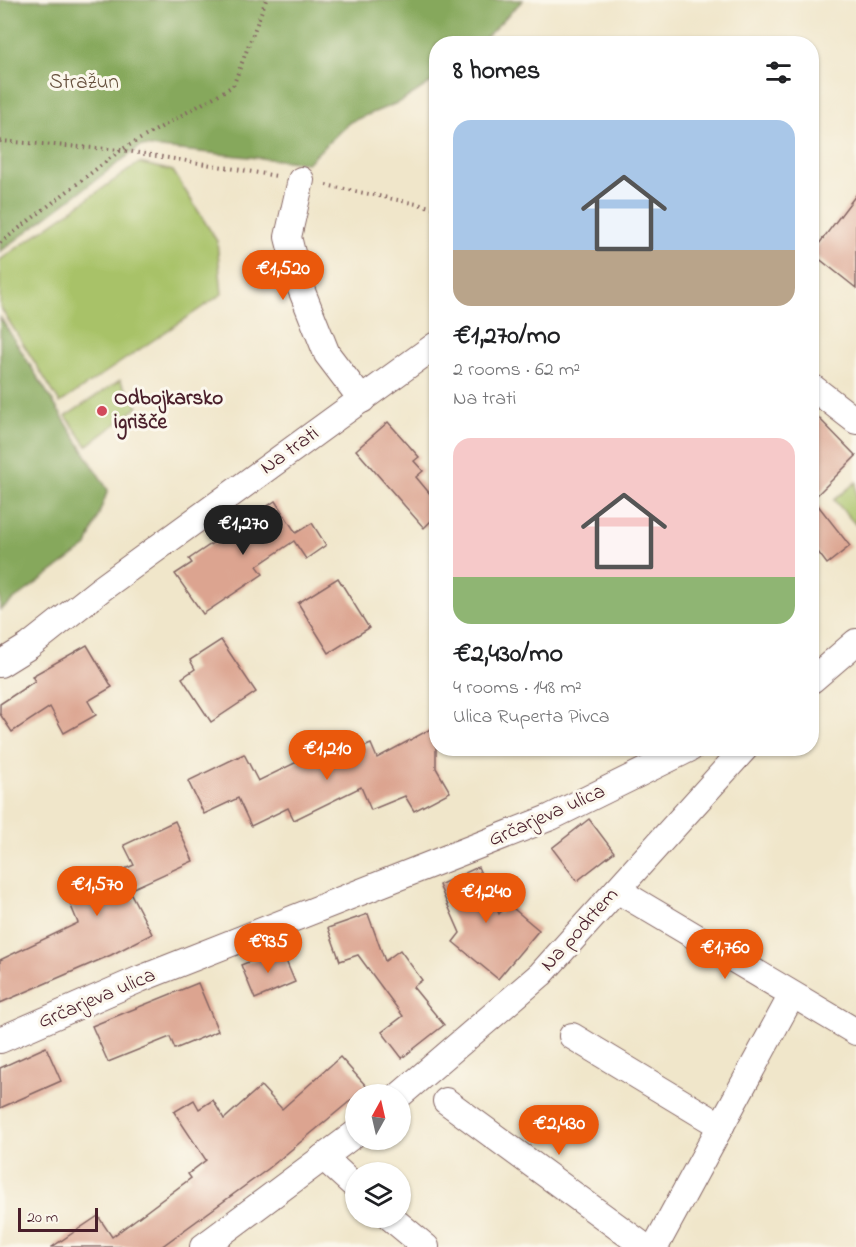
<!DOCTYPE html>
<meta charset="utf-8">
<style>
:root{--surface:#fff;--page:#f6f6f6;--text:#202124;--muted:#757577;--accent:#ea580c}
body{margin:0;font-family:"Indie Flower",sans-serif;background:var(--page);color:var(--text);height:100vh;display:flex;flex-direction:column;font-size:22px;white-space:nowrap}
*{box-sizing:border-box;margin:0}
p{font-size:20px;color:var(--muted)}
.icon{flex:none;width:33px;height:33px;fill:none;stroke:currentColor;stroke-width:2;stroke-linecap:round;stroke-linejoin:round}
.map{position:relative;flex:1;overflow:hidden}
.details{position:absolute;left:429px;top:36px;width:390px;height:720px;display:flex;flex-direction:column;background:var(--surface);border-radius:24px;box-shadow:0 2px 4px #0004}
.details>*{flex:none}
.needle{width:39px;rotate:8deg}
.tools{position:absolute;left:345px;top:1084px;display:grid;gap:12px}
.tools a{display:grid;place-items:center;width:66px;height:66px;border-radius:50%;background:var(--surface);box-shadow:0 2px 4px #0004;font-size:30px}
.scale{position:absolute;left:18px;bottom:15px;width:80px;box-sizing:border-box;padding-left:6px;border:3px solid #4a1f2b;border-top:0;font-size:16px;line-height:21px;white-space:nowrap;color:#4a1f2b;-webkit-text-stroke:4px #fbf7ec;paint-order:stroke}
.price{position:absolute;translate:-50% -51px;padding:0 14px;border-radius:21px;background:var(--accent);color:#fff;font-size:20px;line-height:39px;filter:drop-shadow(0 2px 3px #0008)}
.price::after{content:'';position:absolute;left:50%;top:36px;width:18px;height:14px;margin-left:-9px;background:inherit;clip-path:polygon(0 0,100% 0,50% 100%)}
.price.current{background:#222;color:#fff}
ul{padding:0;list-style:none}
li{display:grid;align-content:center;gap:12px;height:318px;padding:0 24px}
li span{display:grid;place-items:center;height:186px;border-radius:18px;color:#555}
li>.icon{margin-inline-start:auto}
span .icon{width:108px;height:108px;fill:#fffc;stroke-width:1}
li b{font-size:26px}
h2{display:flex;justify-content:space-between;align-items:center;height:72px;padding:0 24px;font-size:26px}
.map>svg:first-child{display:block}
</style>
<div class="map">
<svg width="856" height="1247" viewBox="0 0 856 1247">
<rect width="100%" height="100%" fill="#fbf7ec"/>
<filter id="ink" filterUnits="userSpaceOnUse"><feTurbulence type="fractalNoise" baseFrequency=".0167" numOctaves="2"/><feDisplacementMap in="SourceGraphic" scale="12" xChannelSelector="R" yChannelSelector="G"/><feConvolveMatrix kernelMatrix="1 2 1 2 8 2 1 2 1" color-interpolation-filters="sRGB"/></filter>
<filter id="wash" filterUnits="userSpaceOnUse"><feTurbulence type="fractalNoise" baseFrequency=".008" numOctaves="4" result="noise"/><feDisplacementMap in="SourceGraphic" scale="24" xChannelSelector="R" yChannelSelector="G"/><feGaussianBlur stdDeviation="1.35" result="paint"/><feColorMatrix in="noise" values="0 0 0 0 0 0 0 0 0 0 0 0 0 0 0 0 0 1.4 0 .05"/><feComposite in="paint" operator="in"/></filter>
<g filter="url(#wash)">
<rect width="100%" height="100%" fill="#f0e6ca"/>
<!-- green -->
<g fill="#a8c268" stroke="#79704a" stroke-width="1.5">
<path d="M139,163L173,171L217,241L222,294L60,403L0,307V260Z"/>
<path d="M120,380L138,407L87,446L66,416Z"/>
<path d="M856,482V525L834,500Z"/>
</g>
<!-- forest -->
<g fill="#86a85c" stroke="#686444" stroke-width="1.5">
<path d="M0,0H523L480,43L436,44V79L402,101L350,122L307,163L141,146L0,252Z"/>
<path d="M0,317L108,490L87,546L0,610Z"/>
</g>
<g id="blocks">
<!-- building -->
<g fill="#dca490">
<path d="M856,195V288L812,253Z"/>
<path d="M812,411L856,456L813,499L850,546L827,564L812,544Z"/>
<path d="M388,422L419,457L414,461L423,471L416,477L436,501V516L424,528L356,450Z"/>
<path d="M275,501L296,533L312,523L326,545L306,559L294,541L257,566L263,574L203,614L175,574L192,563L189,559Z"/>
<path d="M338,578L369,628L329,653L298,603Z"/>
<path d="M221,640L256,692L211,722L182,678L195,669L190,660Z"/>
<path d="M87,645L112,687L88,701L96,715L64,733L50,707L12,732L0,714V704L35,681L32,676Z"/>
<path d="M436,726V768L450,792L414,811L405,796L371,810L361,787L294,820L288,808L251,826L238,798L204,814L188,781L244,754L258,781L336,743L342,756L371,744L377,758Z"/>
<path d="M589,819L614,852L577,881L552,848Z"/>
<path d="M175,821L193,861L129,890L152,934L111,955L0,1003V960L78,923L66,894L134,865L124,845Z"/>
<path d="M478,867L499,914L508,904L539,930L498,979L453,942L460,933L439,885Z"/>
<path d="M368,914L385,961L400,950L422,980L413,987L444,1025L402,1058L382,1032L403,1016L358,955L340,961L328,928Z"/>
<path d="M281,949L295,982L255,999L241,965Z"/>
<path d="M198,983L218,1031L175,1049L170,1037L108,1062L92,1026Z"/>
<path d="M46,1047L61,1081L0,1108V1068Z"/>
<path d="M340,1057L367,1087L268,1169L161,1247H52L98,1216L112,1237L191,1178L188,1174L206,1160L174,1112L194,1100L199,1109L213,1100L224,1119L261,1086L282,1109Z"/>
</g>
</g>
</g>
<g filter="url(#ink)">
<use href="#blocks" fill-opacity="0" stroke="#846563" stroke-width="1.5"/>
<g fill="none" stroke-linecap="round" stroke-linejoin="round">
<defs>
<g id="street">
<path d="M301,180L288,237L301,289L327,354L362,400"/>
<path d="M812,387L856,421"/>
<path d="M0,664L29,646L101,589L436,345"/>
<path d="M812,680L856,642"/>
<path d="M617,890L856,1032"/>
<path d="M572,1036L721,1126"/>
<path d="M0,1040L140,979L551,817L691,748"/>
<path d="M400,1095L541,974L745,748"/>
<path d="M446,1101L645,1247"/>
<path d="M323,1157L356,1187"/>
<path d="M391,1218L426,1247"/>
<path d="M203,1247L356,1133"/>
<path d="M655,1247L792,995"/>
</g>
</defs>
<!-- street casing -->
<use href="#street" stroke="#846563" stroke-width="28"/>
<!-- path -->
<g stroke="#846563" stroke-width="4" stroke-dasharray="1.5 4.5" stroke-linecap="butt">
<path d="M0,141L121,150L277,176"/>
<path d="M326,185L436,208"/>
<path d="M0,243L121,150L233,86L266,0"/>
</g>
<!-- street -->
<use href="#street" stroke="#fff" stroke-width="26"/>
</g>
</g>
<!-- markers -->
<circle fill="#d1495b" stroke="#fbf7ec" stroke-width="2" cx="102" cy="411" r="6"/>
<g text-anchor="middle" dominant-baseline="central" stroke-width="6" stroke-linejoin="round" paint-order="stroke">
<!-- park labels -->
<g font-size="21" fill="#66503d" stroke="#fbf7ec">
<text x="84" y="83">Stražun</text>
</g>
<!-- poi labels -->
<g font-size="21" font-weight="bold" fill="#4a1f2b" stroke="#fbf7ec" text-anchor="start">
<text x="114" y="399">Odbojkarsko<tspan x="114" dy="24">igrišče</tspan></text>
</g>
<!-- street labels -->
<g font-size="21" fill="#4a1f2b" stroke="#fbf7ec">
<text transform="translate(290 451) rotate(-36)">Na trati</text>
<text transform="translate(547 816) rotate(-24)">Grčarjeva ulica</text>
<text transform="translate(580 930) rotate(-48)">Na podrtem</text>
<text transform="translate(97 999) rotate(-23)">Grčarjeva ulica</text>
</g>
</g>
</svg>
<div class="tools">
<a><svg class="needle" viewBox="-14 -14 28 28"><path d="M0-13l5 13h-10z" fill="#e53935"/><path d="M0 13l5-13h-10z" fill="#757577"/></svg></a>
<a><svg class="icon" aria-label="layers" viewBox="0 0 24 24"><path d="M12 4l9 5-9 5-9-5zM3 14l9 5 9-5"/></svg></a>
</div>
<div class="scale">20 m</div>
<b class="price" style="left:283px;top:301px">€1,520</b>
<b class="price current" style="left:243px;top:556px">€1,270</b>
<b class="price" style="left:327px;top:781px">€1,210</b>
<b class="price" style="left:97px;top:917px">€1,570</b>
<b class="price" style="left:486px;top:924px">€1,240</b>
<b class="price" style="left:268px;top:974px">€935</b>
<b class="price" style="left:725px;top:980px">€1,760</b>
<b class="price" style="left:559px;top:1156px">€2,430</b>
<section class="details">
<h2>8 homes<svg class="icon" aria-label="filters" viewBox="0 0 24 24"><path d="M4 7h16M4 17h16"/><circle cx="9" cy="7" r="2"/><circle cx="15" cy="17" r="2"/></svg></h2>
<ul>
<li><span style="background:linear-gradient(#a9c7e8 70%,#b9a48a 0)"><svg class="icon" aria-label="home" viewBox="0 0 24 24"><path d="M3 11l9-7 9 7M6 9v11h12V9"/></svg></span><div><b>€1,270/mo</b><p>2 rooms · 62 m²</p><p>Na trati</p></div></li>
<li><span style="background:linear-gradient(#f6c9c9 75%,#8fb573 0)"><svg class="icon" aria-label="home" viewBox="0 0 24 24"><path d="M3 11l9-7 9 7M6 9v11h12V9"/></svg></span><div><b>€2,430/mo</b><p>4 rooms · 148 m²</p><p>Ulica Ruperta Pivca</p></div></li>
</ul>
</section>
</div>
